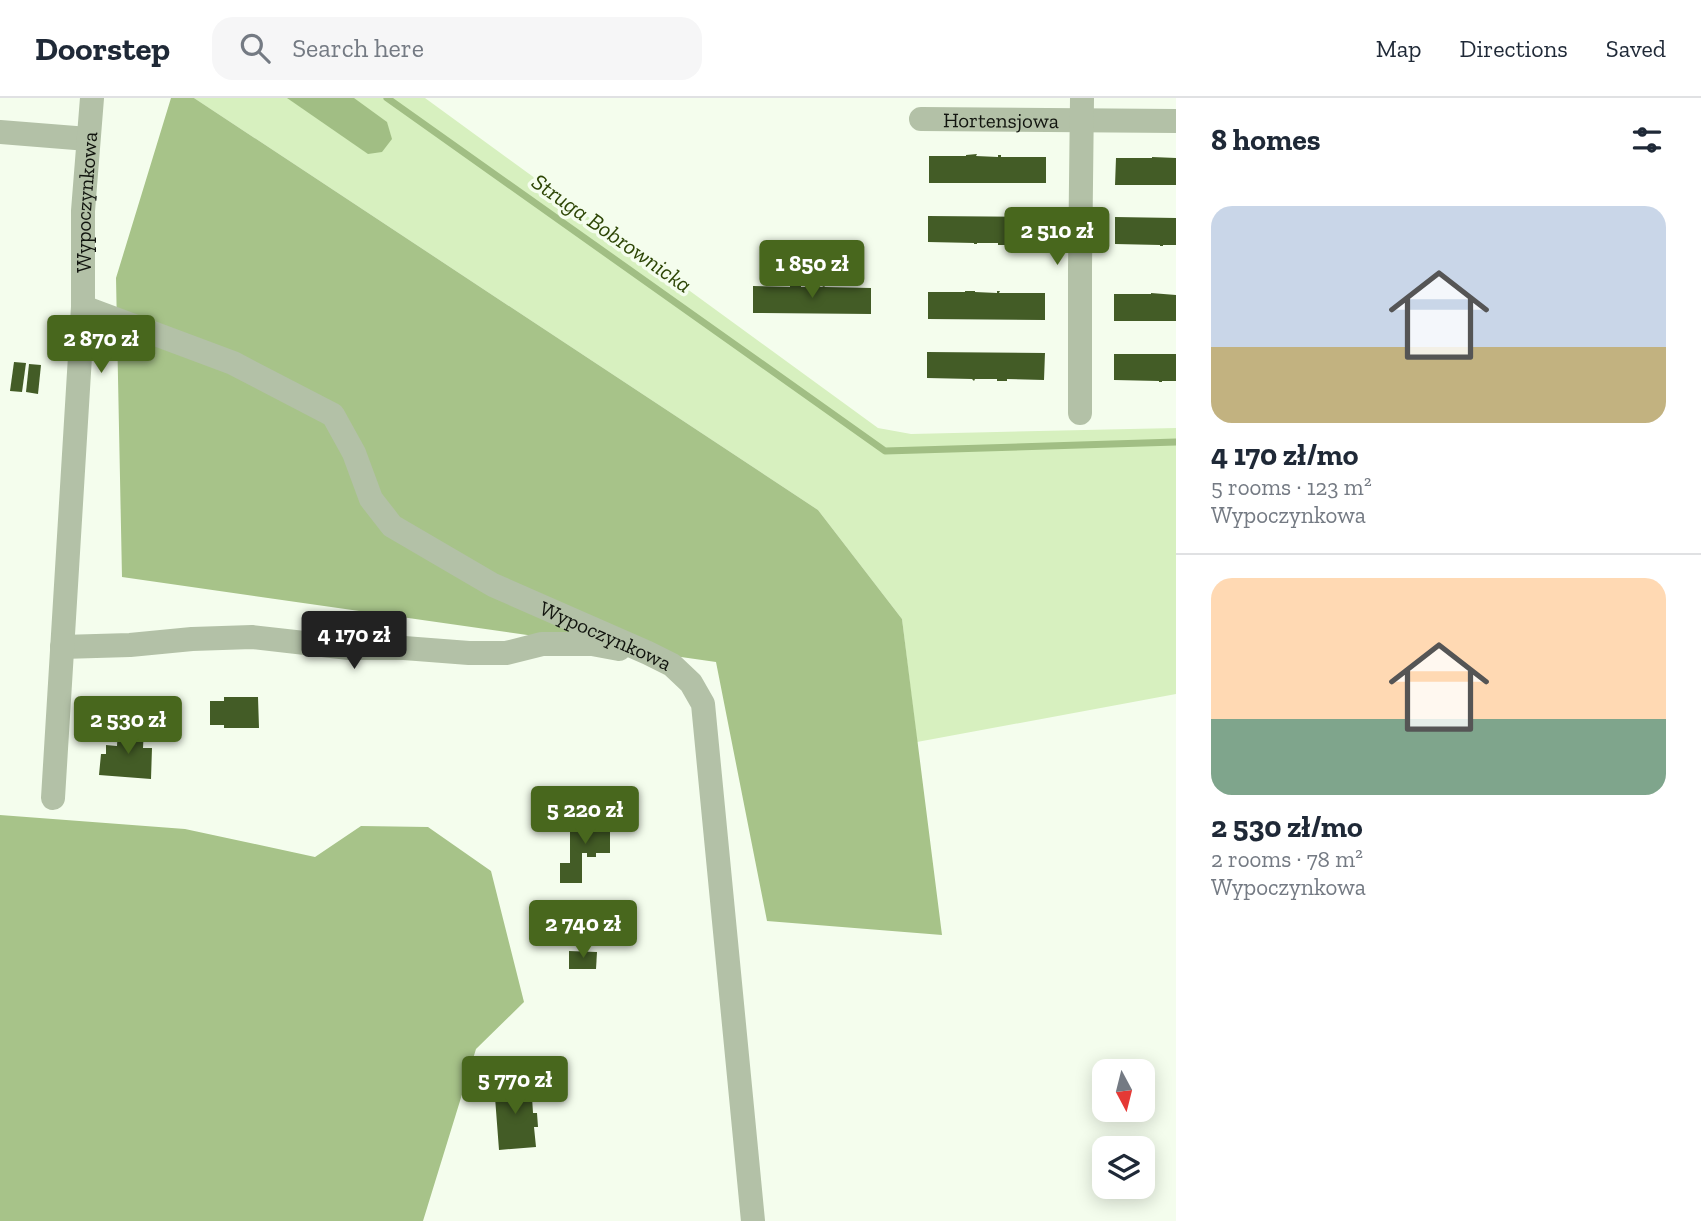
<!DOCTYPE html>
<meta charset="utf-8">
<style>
:root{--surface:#fff;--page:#f6f6f7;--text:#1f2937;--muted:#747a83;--line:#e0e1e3;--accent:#48671d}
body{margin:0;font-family:"Zilla Slab",serif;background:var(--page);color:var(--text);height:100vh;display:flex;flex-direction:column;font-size:26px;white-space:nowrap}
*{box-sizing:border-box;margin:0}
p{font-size:23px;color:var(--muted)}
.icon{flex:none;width:38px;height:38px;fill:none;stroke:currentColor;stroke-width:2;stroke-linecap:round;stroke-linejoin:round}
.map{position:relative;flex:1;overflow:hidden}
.panel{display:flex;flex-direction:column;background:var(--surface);width:525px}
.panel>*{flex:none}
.needle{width:46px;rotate:173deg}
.controls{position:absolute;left:1092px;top:961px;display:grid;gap:14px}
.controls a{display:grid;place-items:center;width:63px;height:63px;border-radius:14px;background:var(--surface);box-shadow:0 4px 18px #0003;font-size:35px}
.price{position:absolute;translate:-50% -60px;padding:0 16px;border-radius:7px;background:var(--accent);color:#fff;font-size:23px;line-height:46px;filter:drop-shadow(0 2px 4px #0008)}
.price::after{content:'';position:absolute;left:50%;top:42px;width:21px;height:16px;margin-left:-10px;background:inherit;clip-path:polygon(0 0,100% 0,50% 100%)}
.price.on{background:#222;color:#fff}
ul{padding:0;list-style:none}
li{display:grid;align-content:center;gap:14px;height:371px;padding:0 35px}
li+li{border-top:2px solid var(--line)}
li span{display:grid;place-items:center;height:217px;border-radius:21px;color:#555}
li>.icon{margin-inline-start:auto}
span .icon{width:126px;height:126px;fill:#fffc;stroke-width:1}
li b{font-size:30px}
h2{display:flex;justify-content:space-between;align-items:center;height:84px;padding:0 35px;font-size:30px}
header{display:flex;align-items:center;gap:42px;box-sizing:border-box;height:98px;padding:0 35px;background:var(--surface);border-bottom:2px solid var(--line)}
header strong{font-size:33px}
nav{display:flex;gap:38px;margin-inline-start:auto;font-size:24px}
.search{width:490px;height:63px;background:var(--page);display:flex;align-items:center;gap:18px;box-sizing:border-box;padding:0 24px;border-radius:21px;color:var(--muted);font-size:26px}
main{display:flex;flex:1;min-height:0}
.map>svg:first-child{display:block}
</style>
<header>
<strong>Doorstep</strong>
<div class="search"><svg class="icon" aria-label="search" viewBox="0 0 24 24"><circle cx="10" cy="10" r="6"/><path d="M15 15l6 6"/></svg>Search here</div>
<nav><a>Map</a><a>Directions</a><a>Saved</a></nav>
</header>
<main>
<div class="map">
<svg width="1176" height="1123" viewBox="0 0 1176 1123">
<rect width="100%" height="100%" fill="#f4fded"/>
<!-- green -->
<path fill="#d7f0bf" d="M194,0H425L878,330L911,336L1176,330V596L917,644L902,521L818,412Z"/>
<!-- forest -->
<g fill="#a7c389">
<path d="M171,0H194L818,412L902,521L942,837L767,823L716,564L122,479L116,180Z"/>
<path d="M0,717L185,731L315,759L361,728L428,729L491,773L524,904L476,951L423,1123H0Z"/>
</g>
<!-- water -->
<path fill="#a1be84" d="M287,0H354L387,24L392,41L382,54L368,56Z"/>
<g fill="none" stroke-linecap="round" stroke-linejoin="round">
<!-- stream -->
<path stroke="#a1be84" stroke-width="7" d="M387,0L885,353L1176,344"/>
</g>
<!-- building -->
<g fill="#435c26">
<path d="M977,56L976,58L998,59V57H1001V59H1046V85H929V58H966V57Z"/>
<path d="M1152,59L1176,60V87H1115L1116,60H1152Z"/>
<path d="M928,118L1046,119L1045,145H1009V147H998V145H977V146H974V145L928,144Z"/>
<path d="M1115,119L1176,120V147H1163V148H1160V147L1115,146Z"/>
<path d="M801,187V189H822L824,188L825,189L871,190V216L753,215V188L790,189V188Z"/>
<path d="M965,193H975V194L997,195V193H1000L999,195H1045V222L928,221V194H965Z"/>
<path d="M1151,195L1176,197V223H1114V196H1151Z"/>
<path d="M927,254L1045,255L1044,282L1007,281V283H997V281H975L974,283L972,281L927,280Z"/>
<path d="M1114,256H1176V283H1162V284H1159V283L1114,282Z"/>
<path d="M14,264L26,265L22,294L10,293Z"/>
<path d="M29,266L41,267L38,296L26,294Z"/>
<path d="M224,599H258L259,630H224V627H210V603H224Z"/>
<path d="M118,629L144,630L143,650H152L151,681L99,677L101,656H106V647L117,648Z"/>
<path d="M570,721H610V755H596V759H587V755H582V785H560V765H570Z"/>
<path d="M569,853L597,854L596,871H569Z"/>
<path d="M531,983L533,1015H537L538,1029H534L536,1049L499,1052L494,986Z"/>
</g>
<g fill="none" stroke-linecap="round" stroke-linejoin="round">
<!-- street -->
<g stroke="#b3c1a7" stroke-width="24">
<path id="s1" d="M921,21L1176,23"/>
<path d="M0,34L88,41"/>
<path id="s2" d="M83,209L233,265L333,317L354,355L371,401L392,428L493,487L648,555L672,567L691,585L703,606L753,1123"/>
<path d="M1080,315V170L1082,0"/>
<path d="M62,549L130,547L192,541L252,539L349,550H404L469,555H506L542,546H592L619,551"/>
<path id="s3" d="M53,700L83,209V113L92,0"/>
</g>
</g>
<g text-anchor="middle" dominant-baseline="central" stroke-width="7" stroke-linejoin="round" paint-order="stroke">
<!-- street labels -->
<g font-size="21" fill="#12150f" stroke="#f4fded">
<text stroke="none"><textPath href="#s1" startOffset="80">Hortensjowa</textPath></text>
<text stroke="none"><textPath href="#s3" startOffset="597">Wypoczynkowa</textPath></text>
<text stroke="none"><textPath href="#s2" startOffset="640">Wypoczynkowa</textPath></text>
</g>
<!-- water labels -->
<g font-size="23" font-style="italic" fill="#2d4605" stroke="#f4fded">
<text transform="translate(612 135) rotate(35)">Struga Bobrownicka</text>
</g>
</g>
</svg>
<div class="controls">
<a><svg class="needle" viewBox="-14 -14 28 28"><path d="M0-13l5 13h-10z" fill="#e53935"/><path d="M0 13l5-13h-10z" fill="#747a83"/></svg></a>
<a><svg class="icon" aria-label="layers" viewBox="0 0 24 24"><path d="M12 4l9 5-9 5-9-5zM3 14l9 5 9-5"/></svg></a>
</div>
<b class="price" style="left:1057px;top:169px">2 510 zł</b>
<b class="price" style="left:812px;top:202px">1 850 zł</b>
<b class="price" style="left:101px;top:277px">2 870 zł</b>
<b class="price on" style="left:354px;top:573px">4 170 zł</b>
<b class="price" style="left:128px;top:658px">2 530 zł</b>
<b class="price" style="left:585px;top:748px">5 220 zł</b>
<b class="price" style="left:583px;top:862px">2 740 zł</b>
<b class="price" style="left:515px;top:1018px">5 770 zł</b>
</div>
<section class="panel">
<h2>8 homes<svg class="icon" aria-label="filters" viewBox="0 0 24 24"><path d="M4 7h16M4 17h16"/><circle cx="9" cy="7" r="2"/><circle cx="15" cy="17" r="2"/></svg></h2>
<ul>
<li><span style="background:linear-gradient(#c9d6e8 65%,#c2b280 0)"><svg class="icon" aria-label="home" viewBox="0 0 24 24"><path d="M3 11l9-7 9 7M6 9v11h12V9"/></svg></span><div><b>4 170 zł/mo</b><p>5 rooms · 123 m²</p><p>Wypoczynkowa</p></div></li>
<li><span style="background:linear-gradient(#ffd9b3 65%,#7fa58c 0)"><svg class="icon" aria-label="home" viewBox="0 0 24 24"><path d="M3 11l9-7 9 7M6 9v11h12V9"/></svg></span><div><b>2 530 zł/mo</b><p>2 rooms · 78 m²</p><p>Wypoczynkowa</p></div></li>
</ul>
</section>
</main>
